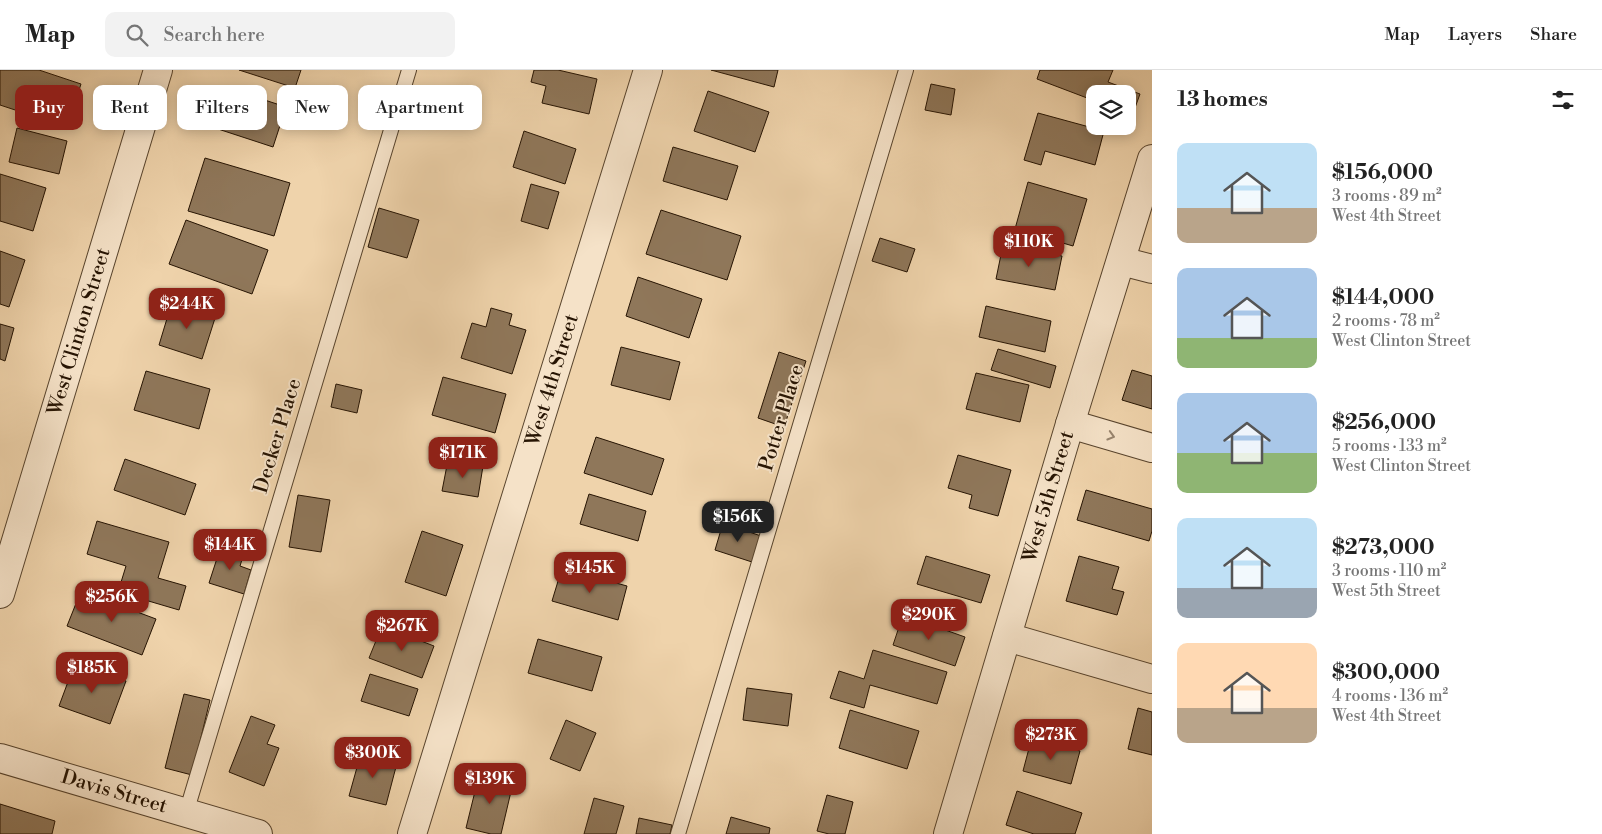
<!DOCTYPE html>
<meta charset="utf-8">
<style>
:root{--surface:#fff;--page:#f2f2f2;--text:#222;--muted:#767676;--line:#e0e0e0;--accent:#8f2418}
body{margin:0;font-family:"Libre Bodoni",serif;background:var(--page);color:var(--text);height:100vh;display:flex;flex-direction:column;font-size:19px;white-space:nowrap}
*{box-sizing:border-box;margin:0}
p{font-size:16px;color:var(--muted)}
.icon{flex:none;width:28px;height:28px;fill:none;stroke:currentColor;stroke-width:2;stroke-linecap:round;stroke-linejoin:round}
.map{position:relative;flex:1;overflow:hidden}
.side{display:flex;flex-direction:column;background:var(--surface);width:450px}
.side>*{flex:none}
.top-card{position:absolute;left:15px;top:15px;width:475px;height:45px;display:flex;gap:10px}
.fabs{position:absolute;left:1086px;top:15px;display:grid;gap:10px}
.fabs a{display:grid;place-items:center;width:50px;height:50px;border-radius:10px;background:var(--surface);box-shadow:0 2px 12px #0003;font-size:25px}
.price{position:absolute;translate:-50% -42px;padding:0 11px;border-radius:10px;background:var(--accent);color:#fff;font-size:16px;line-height:32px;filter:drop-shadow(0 1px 2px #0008)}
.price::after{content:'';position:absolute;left:50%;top:30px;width:15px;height:11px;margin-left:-8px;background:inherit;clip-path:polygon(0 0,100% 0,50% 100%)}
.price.selected{background:#222;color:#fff}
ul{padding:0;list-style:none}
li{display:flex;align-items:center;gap:15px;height:125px;padding:0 25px}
li span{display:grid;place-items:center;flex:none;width:140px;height:100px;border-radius:10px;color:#555}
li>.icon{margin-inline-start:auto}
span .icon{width:60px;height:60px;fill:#fffc;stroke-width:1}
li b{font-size:21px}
h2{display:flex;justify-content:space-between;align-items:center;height:60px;padding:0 25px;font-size:21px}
.chip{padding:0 18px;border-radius:10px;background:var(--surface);box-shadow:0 2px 12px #0003;font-size:18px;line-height:45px}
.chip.selected{background:var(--accent);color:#fff}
header{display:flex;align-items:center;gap:30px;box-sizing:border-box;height:70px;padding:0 25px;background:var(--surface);border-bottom:1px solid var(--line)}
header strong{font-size:24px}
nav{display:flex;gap:28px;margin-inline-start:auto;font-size:18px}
.search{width:350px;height:45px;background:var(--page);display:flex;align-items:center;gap:12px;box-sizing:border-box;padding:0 18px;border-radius:10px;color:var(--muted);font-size:19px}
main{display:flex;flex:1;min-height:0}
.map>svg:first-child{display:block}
</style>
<header>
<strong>Map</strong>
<div class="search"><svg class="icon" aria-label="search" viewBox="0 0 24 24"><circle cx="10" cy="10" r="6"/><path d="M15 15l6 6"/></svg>Search here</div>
<nav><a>Map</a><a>Layers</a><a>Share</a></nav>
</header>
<main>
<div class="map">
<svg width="1152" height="764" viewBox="0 0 1152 764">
<rect width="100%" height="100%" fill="#efd3ab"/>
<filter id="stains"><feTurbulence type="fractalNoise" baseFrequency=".004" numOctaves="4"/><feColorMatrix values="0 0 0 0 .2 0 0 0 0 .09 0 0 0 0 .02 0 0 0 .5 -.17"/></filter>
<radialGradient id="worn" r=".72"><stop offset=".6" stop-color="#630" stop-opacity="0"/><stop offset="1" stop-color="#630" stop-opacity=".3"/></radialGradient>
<!-- building -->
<g fill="#8f775a" stroke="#261403">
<path d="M0,0H39L81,14L67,57L0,35Z"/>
<path d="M239,0H301L295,18Z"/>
<path d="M534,0H558L597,9L589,44L542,33L546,16L531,12Z"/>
<path d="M711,0H778L774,17Z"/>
<path d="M1040,0H1113L1108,12L1140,24L1132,46L1128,44V24H1095V31L1037,9Z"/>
<path d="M931,14L955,19L951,45L925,40Z"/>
<path d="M228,18L286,37L273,77L215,58Z"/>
<path d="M708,21L769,42L755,82L694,61Z"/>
<path d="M1038,43L1104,61L1095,95L1045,81L1041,95L1024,90Z"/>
<path d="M17,58L67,71L59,104L9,92Z"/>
<path d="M524,61L576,79L565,114L513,97Z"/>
<path d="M673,77L738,96L727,130L663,111Z"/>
<path d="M205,88L290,113L274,166L188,141Z"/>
<path d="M0,104L46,118L33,161L0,151Z"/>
<path d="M1028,112L1087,129L1073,176L1015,159Z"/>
<path d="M531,114L559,122L548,159L521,151Z"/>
<path d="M379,138L419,150L407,188L368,177Z"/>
<path d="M661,140L741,166L727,210L646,184Z"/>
<path d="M186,150L268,180L252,224L169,194Z"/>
<path d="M880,168L915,179L907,202L872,191Z"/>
<path d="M1003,175L1062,186L1055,220L996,209Z"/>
<path d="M0,181L25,190L9,237L0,234Z"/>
<path d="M638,207L702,229L689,268L626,246Z"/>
<path d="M172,232L216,245L202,289L159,275Z"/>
<path d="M986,236L1051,251L1045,282L979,267Z"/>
<path d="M491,238L512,244L509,255L526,260L512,304L461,288L472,253L486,257Z"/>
<path d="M0,254L14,258L5,291L0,289Z"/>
<path d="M621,277L680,292L670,330L611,315Z"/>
<path d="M998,279L1056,296L1050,318L991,300Z"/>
<path d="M779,282L806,291L784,357L758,348Z"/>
<path d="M1132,300L1152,306V339L1122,330Z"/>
<path d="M146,301L210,319L199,359L134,340Z"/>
<path d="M976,303L1029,315L1020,352L966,339Z"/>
<path d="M443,307L506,324L495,363L432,345Z"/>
<path d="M336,314L362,320L357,343L331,337Z"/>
<path d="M596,367L664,389L652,425L584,403Z"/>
<path d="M958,385L1011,400L998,446L969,438L972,425L948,418Z"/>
<path d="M125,389L196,414L185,445L114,420Z"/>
<path d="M448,390L483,396L478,427L442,421Z"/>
<path d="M1086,420L1152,439V461L1149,471L1077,450Z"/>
<path d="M589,424L646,441L638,471L580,454Z"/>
<path d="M298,425L330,430L321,482L289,477Z"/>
<path d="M97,451L169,472L158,508L186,516L179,540L118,522L126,496L87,484Z"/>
<path d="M723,453L761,466L752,492L715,480Z"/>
<path d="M422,461L463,475L446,526L405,512Z"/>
<path d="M221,476L244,483L240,496L251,500L244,524L209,513Z"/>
<path d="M926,486L990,505L981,533L917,514Z"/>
<path d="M1079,486L1119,497L1112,519L1124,522L1117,545L1066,531Z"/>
<path d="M562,498L627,516L618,550L552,531Z"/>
<path d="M81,521L156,549L142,585L67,556Z"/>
<path d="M903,545L965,567L955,596L893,575Z"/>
<path d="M382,556L434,576L422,608L369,588Z"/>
<path d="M538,569L602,587L592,621L528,603Z"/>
<path d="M873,580L947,602L937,634L870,615L864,638L830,628L839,601L864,609Z"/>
<path d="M75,593L126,611L110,654L59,636Z"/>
<path d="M370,604L418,619L409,646L361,631Z"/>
<path d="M747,618L792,624L788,656L743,650Z"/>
<path d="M184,624L210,630L192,705L165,698Z"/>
<path d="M1138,638L1152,642V685L1128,679Z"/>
<path d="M850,640L919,661L907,699L839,678Z"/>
<path d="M251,646L275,655L267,674L279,678L264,716L229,702Z"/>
<path d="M566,650L596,663L580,701L550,689Z"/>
<path d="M1032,667L1080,681L1071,714L1023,701Z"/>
<path d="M361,683L397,693L386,735L349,726Z"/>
<path d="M479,705L513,713L501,764H491L466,758Z"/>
<path d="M1017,721L1082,743L1075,764H1034L1006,755Z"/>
<path d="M827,725L853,732L845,764H829L817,761Z"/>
<path d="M594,728L624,736L616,764H584Z"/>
<path d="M0,734L55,751L52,764H0Z"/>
<path d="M731,747L770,758L769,764H726Z"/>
<path d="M639,748L672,755L670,764H636Z"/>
</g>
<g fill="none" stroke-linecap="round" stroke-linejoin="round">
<defs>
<g id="service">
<path d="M186,743L409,0"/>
<path d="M678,764L906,0"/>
</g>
<g id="minor">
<path d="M1121,191L1152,199"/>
<path d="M1070,354L1152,378"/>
<path id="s1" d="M0,524L158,0"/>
<path d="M1007,567L1152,609"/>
<path id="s2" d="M412,764L648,0"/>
<path id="s3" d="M948,764L1070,354L1152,89"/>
</g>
<g id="tertiary">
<path id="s4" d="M0,688L258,764"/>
</g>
</defs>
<!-- service casing -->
<use href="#service" stroke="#58442d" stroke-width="16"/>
<!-- minor casing -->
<use href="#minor" stroke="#58442d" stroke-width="30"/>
<!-- tertiary casing -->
<use href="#tertiary" stroke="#58442d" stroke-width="30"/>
<!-- service -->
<use href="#service" stroke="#f5e2c8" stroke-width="14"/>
<!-- minor -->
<use href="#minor" stroke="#f5e2c8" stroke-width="28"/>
<!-- tertiary -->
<use href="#tertiary" stroke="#f5e2c8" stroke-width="28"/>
</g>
<!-- one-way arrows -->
<defs><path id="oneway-chevron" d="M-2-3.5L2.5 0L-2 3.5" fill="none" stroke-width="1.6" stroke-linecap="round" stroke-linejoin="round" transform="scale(1.25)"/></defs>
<use stroke="#98856f" href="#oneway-chevron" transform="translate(1111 366) rotate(16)"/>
<g text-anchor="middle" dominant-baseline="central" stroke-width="4" stroke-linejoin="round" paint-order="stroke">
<!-- street labels -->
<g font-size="20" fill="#261403" stroke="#f5e2c8">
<text stroke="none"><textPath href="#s1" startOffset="274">West Clinton Street</textPath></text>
<text stroke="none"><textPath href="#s2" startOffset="475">West 4th Street</textPath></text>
<text transform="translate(782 348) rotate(-73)">Potter Place</text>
<text transform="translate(278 366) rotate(-73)">Decker Place</text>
<text stroke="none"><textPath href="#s3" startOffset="352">West 5th Street</textPath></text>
<text stroke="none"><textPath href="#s4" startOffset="119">Davis Street</textPath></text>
</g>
</g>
<rect width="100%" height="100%" filter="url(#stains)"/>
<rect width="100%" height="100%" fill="url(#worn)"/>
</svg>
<div class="fabs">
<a><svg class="icon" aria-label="layers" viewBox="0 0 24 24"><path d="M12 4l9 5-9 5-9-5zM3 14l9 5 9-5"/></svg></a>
</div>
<b class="price" style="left:1029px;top:198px">$110K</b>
<b class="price" style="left:187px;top:260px">$244K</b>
<b class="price" style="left:463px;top:409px">$171K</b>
<b class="price selected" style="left:738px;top:473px">$156K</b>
<b class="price" style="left:230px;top:501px">$144K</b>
<b class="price" style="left:590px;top:524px">$145K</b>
<b class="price" style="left:112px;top:553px">$256K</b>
<b class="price" style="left:929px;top:571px">$290K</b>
<b class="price" style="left:402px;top:582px">$267K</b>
<b class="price" style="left:92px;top:624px">$185K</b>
<b class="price" style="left:1051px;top:691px">$273K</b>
<b class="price" style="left:373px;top:709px">$300K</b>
<b class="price" style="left:490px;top:735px">$139K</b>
<div class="top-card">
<a class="chip selected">Buy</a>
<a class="chip">Rent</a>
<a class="chip">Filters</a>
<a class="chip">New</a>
<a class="chip">Apartment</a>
</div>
</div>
<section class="side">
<h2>13 homes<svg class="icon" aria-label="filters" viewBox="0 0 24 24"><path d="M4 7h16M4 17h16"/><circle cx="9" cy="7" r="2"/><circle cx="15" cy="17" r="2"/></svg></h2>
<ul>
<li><span style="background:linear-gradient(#bfe0f5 65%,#b9a48a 0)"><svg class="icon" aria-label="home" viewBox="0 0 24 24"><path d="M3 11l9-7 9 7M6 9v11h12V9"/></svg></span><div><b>$156,000</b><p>3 rooms · 89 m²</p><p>West 4th Street</p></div></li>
<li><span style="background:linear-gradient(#a9c7e8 70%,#8fb573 0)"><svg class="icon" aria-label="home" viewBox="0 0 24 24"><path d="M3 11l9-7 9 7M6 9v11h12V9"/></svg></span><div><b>$144,000</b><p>2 rooms · 78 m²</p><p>West Clinton Street</p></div></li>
<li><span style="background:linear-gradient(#a9c7e8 60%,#8fb573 0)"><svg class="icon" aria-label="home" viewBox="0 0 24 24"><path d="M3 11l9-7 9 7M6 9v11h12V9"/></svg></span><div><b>$256,000</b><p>5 rooms · 133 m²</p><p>West Clinton Street</p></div></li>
<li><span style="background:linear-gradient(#bfe0f5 70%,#9aa5b1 0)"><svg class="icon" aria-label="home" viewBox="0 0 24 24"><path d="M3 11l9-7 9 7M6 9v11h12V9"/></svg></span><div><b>$273,000</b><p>3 rooms · 110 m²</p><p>West 5th Street</p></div></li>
<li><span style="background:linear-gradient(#ffd9b3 65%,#b9a48a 0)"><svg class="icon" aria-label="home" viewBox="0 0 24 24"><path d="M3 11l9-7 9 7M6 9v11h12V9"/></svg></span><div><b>$300,000</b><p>4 rooms · 136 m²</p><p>West 4th Street</p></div></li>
</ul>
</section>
</main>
